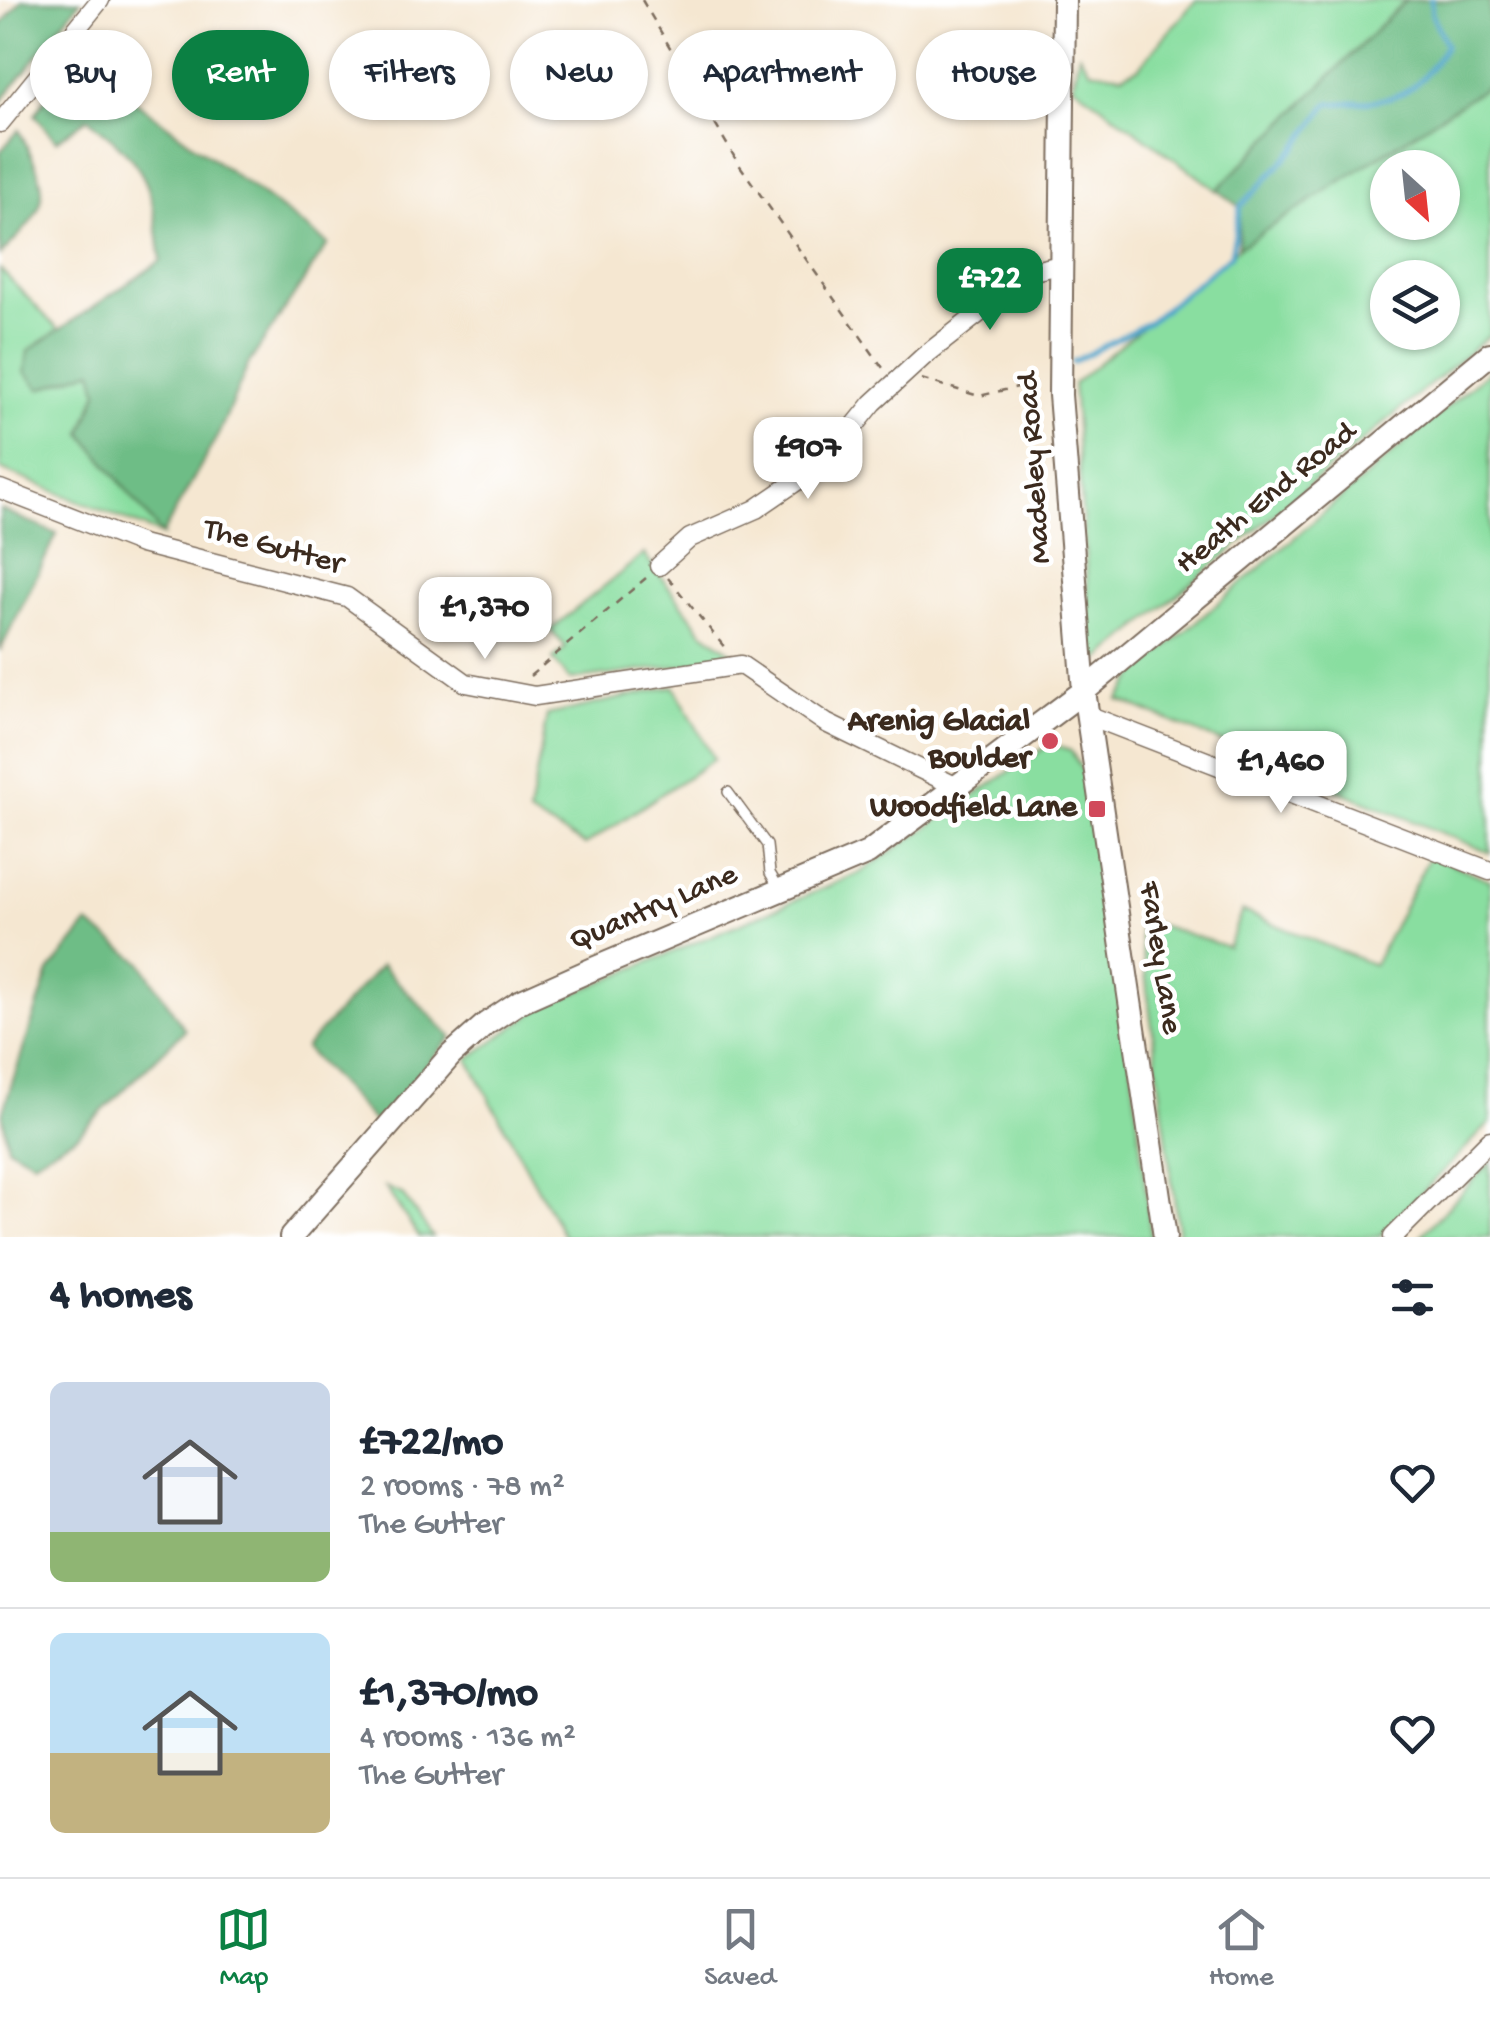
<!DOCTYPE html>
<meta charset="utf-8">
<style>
:root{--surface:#fff;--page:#f2f2f3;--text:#1f2937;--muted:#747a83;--line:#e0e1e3;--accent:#0b8043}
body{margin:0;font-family:"Gochi Hand",sans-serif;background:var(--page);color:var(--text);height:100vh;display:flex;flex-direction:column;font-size:38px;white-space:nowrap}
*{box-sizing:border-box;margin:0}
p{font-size:32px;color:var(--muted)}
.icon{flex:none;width:55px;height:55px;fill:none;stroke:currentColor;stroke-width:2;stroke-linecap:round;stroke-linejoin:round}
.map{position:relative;height:1237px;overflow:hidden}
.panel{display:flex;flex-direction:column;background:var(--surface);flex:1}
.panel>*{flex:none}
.guide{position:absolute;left:30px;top:30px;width:1430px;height:90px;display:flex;gap:20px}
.needle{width:65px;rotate:153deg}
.tools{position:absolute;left:1370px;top:150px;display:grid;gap:20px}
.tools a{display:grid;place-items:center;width:90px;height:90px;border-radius:50%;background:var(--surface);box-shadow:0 2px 8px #0004;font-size:50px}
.price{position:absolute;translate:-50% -85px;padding:0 22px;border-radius:20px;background:#fff;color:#222;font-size:32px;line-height:65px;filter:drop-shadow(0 2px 5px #0008)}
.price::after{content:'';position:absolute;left:50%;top:60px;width:30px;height:22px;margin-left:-15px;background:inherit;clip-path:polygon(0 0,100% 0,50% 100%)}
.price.selected{background:var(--accent);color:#fff}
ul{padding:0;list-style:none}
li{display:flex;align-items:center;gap:30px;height:250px;padding:0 50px}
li+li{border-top:2px solid var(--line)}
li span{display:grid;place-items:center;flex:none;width:280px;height:200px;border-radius:15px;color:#555}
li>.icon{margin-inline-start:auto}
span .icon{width:120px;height:120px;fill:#fffc;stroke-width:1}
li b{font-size:42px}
h2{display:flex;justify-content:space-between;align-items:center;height:120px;padding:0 50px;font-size:42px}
.chip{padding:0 35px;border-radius:45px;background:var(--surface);box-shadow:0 2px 8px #0004;font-size:35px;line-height:90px}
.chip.selected{background:var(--accent);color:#fff}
.menu{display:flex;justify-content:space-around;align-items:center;height:140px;border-top:2px solid var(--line);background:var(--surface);font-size:28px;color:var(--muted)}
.menu a{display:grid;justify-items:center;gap:5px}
.menu .selected{color:var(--accent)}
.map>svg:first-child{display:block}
</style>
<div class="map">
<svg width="1490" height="1237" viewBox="0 0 1490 1237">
<rect width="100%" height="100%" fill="#fff"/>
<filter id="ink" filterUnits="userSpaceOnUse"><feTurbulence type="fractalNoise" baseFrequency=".01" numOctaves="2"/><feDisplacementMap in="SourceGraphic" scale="20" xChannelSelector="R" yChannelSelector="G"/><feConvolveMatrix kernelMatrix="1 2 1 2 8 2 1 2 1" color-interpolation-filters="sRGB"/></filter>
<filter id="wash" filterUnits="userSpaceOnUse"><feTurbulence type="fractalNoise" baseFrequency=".0048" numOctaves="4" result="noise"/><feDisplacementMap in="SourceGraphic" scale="40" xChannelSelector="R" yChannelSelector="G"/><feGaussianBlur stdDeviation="2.25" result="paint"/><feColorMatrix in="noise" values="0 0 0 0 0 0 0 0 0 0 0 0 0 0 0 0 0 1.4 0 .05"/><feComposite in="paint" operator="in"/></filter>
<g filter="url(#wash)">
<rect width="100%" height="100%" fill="#f5e7d1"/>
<!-- green -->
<g fill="#89dea0" stroke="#62845f" stroke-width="2.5" fill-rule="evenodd">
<path d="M1196,0H1406L1217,190L1073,85L1079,54L1090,70L1122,75L1138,68Z"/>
<path d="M1490,84V335L1093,665L1073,384L1238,248ZM1388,168H1442V222H1388ZM1388,278H1442V332H1388Z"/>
<path d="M0,269L59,330L28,351L40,388L93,369L98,391L82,433L162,535L0,469Z"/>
<path d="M1490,370V853L1119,700L1139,671Z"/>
<path d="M644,554L702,631L740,658L570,680L553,659L566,647L550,630Z"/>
<path d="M674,686L714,759L585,845L529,814L547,715Z"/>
<path d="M1050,744L1071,751L1087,779L1122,984L1151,1237H564L468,1059L542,1007L860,873Z"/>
<path d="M1430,855L1490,880V1123L1379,1237H1179L1138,918L1228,947L1242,911L1374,965Z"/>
<path d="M1490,1162V1237H1420Z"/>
<path d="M385,1187L402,1194L433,1237H419Z"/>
</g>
<!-- forest -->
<g fill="#6ebd86" stroke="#547452" stroke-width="2.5">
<path d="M22,0H81L0,103V26Z"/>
<path d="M1406,0H1490V84L1238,248L1240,207L1217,190Z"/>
<path d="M73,55L328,244L249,363L219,433L162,535L82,433L98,392L93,370L40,389L25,372L28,351L161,261C151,182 151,170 88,118L56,141L35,115Z"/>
<path d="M19,130C52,196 53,202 0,255V152Z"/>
<path d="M0,509L57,534L0,651Z"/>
<path d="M88,924L141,962L185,1030L78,1135L33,1161L8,1147L2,1113L49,972Z"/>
<path d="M381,965L452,1037L375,1123L305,1048Z"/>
</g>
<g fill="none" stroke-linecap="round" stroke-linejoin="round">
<!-- stream -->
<path stroke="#4da4ca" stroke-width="5" d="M1073,362L1149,322L1231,255L1240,207L1296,148L1328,104C1393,100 1411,103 1446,45L1432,15L1431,0"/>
</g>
</g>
<g filter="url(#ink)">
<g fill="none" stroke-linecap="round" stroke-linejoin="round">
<defs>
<path id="service" d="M728,792L767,845L770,873L780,890"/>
<g id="minor">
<path d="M0,123L100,0"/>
<path d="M0,489L141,544L347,597L466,683L535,696L741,665L826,723L959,788"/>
<path d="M659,566L690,538L756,509L826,461L873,403L923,357L1033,271L1061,265"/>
<path d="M1090,716L1490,871"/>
<path d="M1393,1237L1490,1140"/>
</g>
<g id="tertiary">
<path d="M1064,0L1060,395L1084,691L1165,1237"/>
<path d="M291,1237L451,1055L486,1024L519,1002L593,969L868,853L1084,691L1490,354"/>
</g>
</defs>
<!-- service casing -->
<use href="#service" stroke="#7c6c5d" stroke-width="12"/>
<!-- minor casing -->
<use href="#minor" stroke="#7c6c5d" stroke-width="21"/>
<!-- tertiary casing -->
<use href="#tertiary" stroke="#7c6c5d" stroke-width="26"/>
<!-- path -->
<g stroke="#7c6c5d" stroke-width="2.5" stroke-dasharray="8 8" stroke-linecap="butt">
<path d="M642,0L738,163L883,368"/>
<path d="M921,379L979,396L1039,382"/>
<path d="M668,578L726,649"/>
<path d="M530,676L646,578"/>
</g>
<!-- service -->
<use href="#service" stroke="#fff" stroke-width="9"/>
<!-- minor -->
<use href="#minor" stroke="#fff" stroke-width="18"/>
<!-- tertiary -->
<use href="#tertiary" stroke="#fff" stroke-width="22"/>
</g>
</g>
<!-- markers -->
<g fill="#d1495b" stroke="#fff" stroke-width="4">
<circle cx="1050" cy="741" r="10"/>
<rect x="1087" y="799" width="20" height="20" rx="5"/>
</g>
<g text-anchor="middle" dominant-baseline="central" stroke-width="9" stroke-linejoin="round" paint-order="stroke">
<!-- street labels -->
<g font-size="32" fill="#3b2a1e" stroke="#fff">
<text transform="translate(1036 468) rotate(-94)">Madeley Road</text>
<text transform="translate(1267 499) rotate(-39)">Heath End Road</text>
<text transform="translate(273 548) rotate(15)">The Gutter</text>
<text transform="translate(654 909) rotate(-23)">Quantry Lane</text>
<text transform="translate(1159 958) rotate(81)">Farley Lane</text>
</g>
<!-- poi labels -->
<g font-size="32" font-weight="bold" fill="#3b2a1e" stroke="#fff" text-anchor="end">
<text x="1030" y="723">Arenig Glacial<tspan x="1030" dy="37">Boulder</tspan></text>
<text x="1077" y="809">Woodfield Lane</text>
</g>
</g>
</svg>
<div class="tools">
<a><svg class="needle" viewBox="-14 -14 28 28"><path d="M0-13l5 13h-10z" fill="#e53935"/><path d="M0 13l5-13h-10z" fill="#747a83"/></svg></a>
<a><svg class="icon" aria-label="layers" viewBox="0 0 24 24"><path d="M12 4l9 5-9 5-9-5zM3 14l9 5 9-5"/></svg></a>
</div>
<b class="price selected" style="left:990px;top:333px">£722</b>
<b class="price" style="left:808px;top:502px">£907</b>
<b class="price" style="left:485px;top:662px">£1,370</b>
<b class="price" style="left:1281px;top:816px">£1,460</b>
<div class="guide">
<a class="chip">Buy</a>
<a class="chip selected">Rent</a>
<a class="chip">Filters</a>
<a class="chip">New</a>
<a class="chip">Apartment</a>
<a class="chip">House</a>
</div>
</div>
<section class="panel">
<h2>4 homes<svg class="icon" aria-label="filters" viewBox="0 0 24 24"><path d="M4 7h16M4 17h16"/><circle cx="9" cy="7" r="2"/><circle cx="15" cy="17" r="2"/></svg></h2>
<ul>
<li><span style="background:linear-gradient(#c9d6e8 75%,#8fb573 0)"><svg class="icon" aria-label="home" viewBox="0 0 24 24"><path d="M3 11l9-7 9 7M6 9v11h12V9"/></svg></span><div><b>£722/mo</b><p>2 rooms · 78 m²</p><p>The Gutter</p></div><svg class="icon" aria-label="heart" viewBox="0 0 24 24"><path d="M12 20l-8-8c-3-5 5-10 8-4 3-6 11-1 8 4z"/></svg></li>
<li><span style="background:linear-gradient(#bfe0f5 60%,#c2b280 0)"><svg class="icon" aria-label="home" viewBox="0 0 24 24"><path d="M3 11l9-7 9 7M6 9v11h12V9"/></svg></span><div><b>£1,370/mo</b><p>4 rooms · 136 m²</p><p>The Gutter</p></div><svg class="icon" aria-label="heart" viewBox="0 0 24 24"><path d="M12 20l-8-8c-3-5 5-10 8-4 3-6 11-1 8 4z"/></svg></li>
</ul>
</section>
<nav class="menu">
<a class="selected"><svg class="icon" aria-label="map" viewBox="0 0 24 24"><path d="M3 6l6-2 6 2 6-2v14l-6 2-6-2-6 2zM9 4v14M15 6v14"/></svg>Map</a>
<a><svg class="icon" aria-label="saved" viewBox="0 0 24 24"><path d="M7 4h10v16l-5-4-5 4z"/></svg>Saved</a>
<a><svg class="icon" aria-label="home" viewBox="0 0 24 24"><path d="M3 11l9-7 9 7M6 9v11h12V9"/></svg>Home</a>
</nav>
